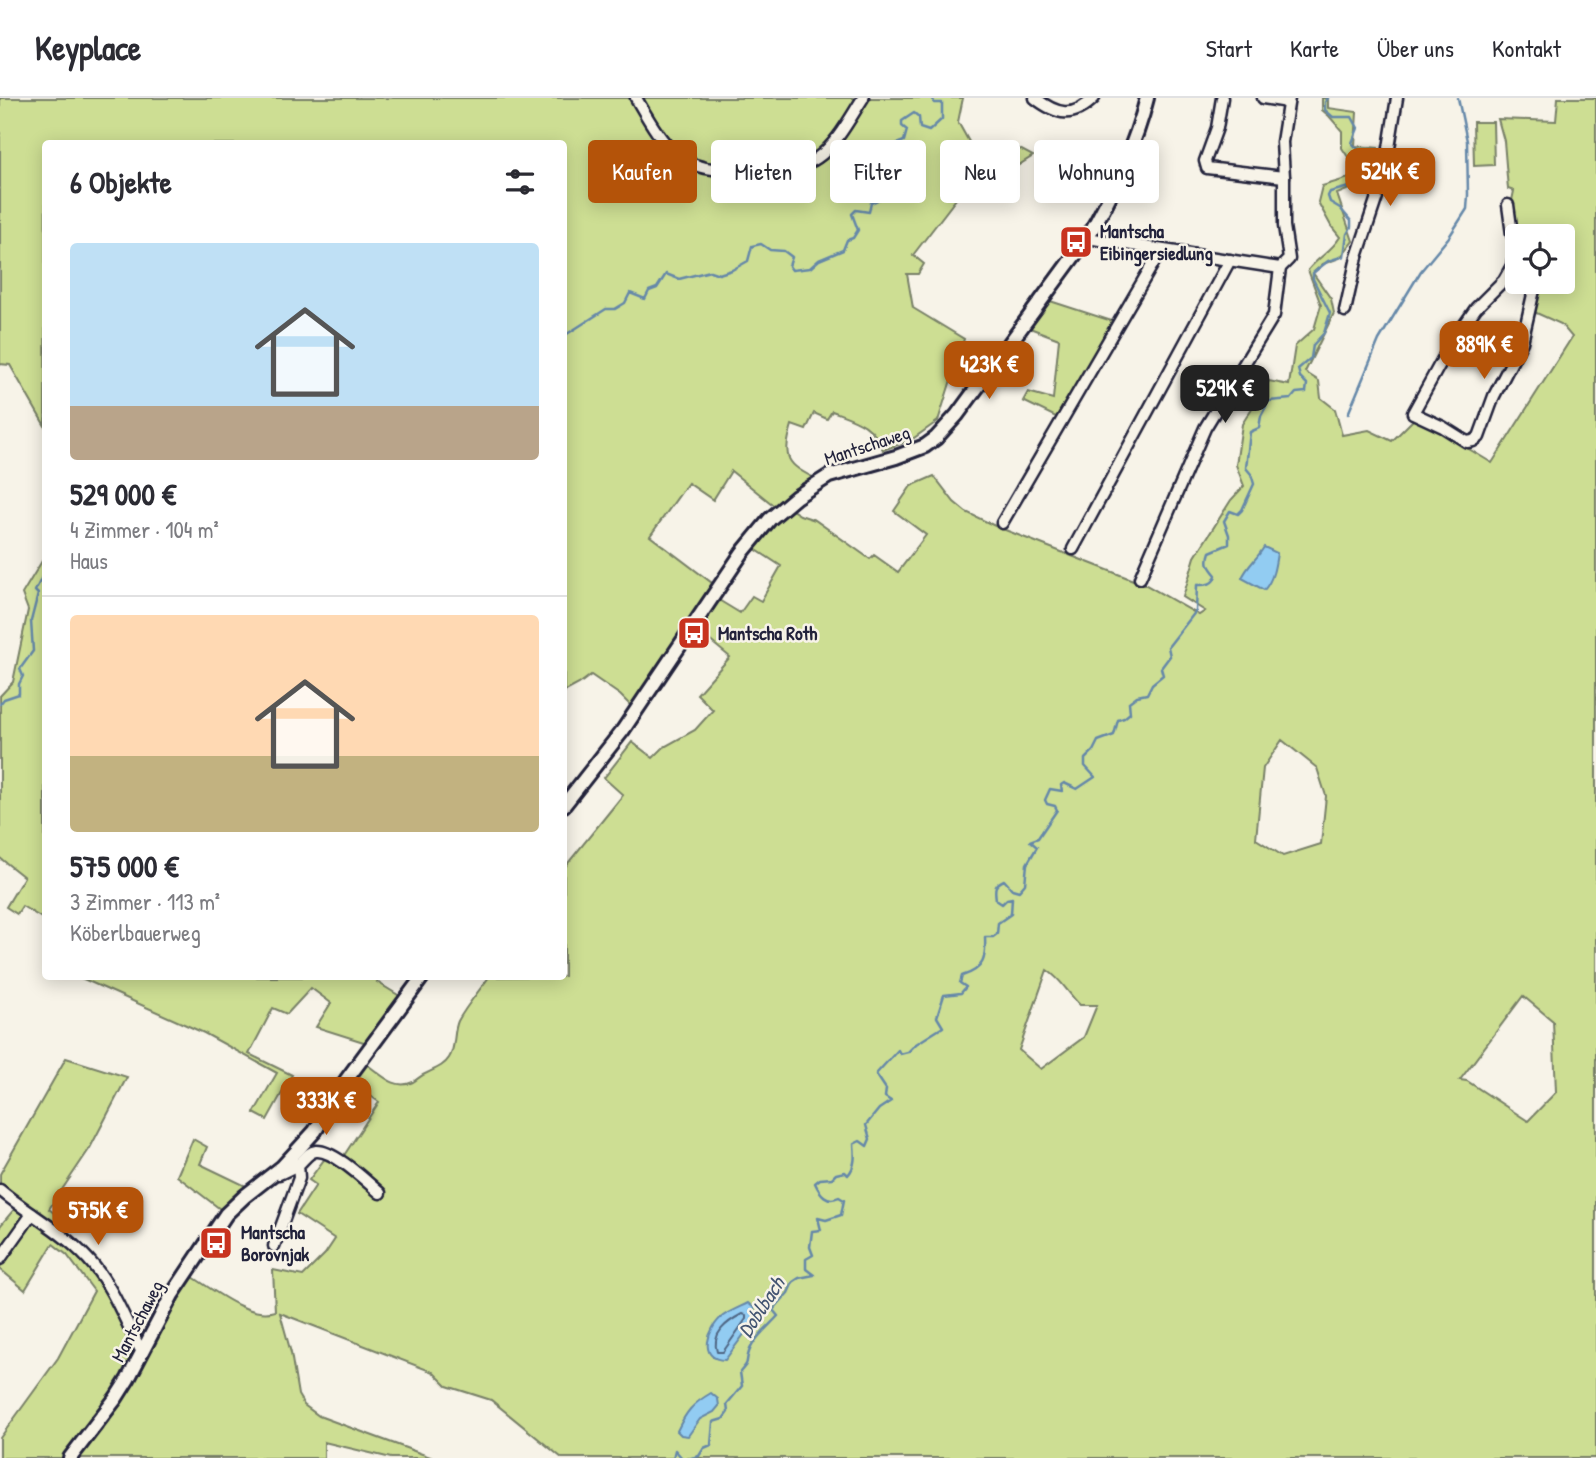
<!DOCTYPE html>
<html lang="de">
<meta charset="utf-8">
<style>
:root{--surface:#fff;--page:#f2f2f3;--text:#2b2b33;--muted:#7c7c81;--line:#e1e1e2;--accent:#b45309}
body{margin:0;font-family:"Patrick Hand",sans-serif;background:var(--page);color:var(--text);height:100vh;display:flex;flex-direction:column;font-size:26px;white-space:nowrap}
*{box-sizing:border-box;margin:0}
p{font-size:23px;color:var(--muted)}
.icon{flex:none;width:38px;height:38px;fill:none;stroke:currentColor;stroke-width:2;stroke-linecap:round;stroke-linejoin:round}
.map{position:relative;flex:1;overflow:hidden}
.panel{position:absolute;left:42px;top:42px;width:525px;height:840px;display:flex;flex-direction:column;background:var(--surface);border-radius:7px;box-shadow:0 4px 18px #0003}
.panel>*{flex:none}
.guide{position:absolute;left:588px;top:42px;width:665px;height:63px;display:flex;gap:14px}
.fabs{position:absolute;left:1505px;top:126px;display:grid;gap:14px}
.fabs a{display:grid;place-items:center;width:70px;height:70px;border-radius:7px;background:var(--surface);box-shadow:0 4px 18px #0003;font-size:35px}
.price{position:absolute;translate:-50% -60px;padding:0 16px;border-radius:14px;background:var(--accent);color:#fff;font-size:23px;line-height:46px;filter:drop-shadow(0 2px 4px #0008)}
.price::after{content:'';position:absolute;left:50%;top:42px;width:21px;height:16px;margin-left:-10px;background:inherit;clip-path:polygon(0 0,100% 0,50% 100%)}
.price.selected{background:#222;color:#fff}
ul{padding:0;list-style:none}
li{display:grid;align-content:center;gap:14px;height:371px;padding:0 28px}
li+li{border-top:2px solid var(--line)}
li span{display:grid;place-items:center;height:217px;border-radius:7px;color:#555}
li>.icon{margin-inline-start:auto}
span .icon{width:126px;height:126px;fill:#fffc;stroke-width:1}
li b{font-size:30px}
h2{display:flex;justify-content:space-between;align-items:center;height:84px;padding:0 28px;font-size:30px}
.chip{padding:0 24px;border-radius:7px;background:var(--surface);box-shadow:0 4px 18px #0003;font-size:24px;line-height:63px}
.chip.selected{background:var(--accent);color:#fff}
header{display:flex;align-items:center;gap:42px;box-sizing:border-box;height:98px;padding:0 35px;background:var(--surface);border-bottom:2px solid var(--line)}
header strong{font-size:33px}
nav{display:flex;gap:38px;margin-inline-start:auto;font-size:24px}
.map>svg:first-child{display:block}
</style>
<header>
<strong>Keyplace</strong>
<nav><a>Start</a><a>Karte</a><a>Über uns</a><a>Kontakt</a></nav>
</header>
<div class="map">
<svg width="1596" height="1360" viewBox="0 0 1596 1360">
<rect width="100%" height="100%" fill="#f7f3e8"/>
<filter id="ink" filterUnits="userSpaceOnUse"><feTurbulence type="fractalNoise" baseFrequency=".0143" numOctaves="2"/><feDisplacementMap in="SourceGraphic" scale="14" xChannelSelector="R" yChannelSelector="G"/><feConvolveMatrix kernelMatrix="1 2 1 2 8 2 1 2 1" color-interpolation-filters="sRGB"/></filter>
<g filter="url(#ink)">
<!-- green -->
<g fill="#cdde93" stroke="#788067" stroke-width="2" fill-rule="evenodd">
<path d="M0,0H963L958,24L978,60L1016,49L1033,58L1014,70L976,75L913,157L924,166L918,176H907L913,210L964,241L938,323L911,342L883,352C873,326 856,322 832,313L827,321L814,315L806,332L792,327C782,361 787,366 816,381L777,410L731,373L713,402L688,385L650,438L712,485L715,490L633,610L620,597L591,577L579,586L564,594V46H46L45,328L10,267L0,266Z"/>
<path d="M1322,0H1328V10L1357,14L1355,48L1378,50L1369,83L1337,96L1353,143L1340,160L1323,166L1313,175L1331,201L1334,215L1305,274L1319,283L1321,300L1335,311L1342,337L1369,332L1392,343L1416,319L1492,365L1572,239L1561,226L1532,213L1534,184H1563V138H1517L1510,112L1514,93L1508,91L1504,43L1498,21L1556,23L1558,0H1596V1360H562L491,1302L447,1288L433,1274L280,1215L291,1255L298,1297L304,1307L319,1318L433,1360H391L324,1344V1360H77L188,1176C210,1189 249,1222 275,1213L273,1172L303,1178L325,1156L335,1141L297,1116L316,1087L309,1082L326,1059L339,1065L379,1004L351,984L366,966C380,975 394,993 413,984C418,981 421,977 427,975C435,971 444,968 449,960C456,950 453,934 458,923C466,908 479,893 489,879L564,878V770L623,697L604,680L632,644L653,660L664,649L695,632L713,612L697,596L730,559L697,532L717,501L740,515L752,498L761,503L781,468L752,449L789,410L800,417L815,422L870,461L874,457L898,474L926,437L894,413L911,388L934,378L954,404L966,414L995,428L1146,487L1199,517L1205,513L1183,499L1195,459L1231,402L1244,388L1236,367L1242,326L1269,283L1289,287L1295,248L1314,231L1321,207L1308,172C1319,158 1331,154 1340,139L1331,128L1318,104L1322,88L1356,78L1362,67L1350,62L1342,50V33L1329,18L1322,12ZM1282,642L1317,670L1326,698L1321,746L1283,758L1256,741L1263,670ZM1047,872C1062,882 1067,894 1080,907H1097L1084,939L1041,971L1019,952ZM1523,898L1553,923L1556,994L1528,1023L1467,983L1460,982Z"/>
<path d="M1473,24H1493L1494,67L1474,68Z"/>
<path d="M1047,202L1115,224L1058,320L1023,303L1028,294L1053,301L1059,241L1027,229Z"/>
<path d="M45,458V822L22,808L17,816L6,809L24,779L0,760V598L13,584L28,512L22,496Z"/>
<path d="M79,879H380L377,884L403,900L370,946L316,929L331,905L311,890L287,916L273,910L249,956L292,977L267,1022L254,1015L277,975L204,935Z"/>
<path d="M66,960L127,979L90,1050L49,1111L64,1123L59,1129L0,1089V1076Z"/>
<path d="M193,1041L207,1049L200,1066L250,1090L224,1114L177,1078Z"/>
<path d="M16,1109L53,1132L98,1177L137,1252L122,1283L67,1360H0V1340L58,1260L94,1193L67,1157L53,1146L25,1192L0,1171V1128Z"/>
</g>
<!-- water -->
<g fill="#92ccf2" stroke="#6588a9" stroke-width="2">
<path d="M1264,449L1277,455C1275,469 1273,482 1264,492L1242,480C1247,468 1257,461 1264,449Z"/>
<path d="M748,1205L754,1210L756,1220L725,1262C697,1262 708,1229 723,1218C730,1213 740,1209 748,1205Z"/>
<path d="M711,1295L718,1301L719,1308L714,1314L700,1321L688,1338L681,1337L677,1333C686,1314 692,1306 711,1295Z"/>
</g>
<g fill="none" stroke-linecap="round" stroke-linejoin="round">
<!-- shore -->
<path stroke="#4f6684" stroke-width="2" d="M742,1216L746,1217V1221L723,1254H717C711,1235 727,1224 742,1216Z"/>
<!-- stream -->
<g stroke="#6588a9" stroke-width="2.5">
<path d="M564,236H567L606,211H615L625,205L630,195L645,201L649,193L657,190L666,176L679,181L710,173L719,176L732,172L748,163L752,148L761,146L770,152L784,153L792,159L789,168L792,172L810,170L819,162L843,152L847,142L853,140L858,132L852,116L856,112L869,114L871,105L886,98L889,95L884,90L900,73L897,70L888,71L886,66L893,61L891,56L894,47L904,43L907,32L902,28V23L914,15L919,19L920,30L929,33L942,21V5H934L933,0"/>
<path d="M1348,316L1379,242L1421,173L1449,139L1467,111L1468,97L1467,43L1458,0"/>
<path d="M0,606L4,601L19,596V586L23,578L20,571L33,553L31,523L38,496L35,493L46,471"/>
<path d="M673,1360L675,1352L682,1360"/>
<path d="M691,1360L699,1358L704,1350L711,1347L713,1324L723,1321L728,1314L727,1306L742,1288L740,1274C750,1263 745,1266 749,1254C754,1240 768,1229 778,1218L773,1212L788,1195L793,1184L799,1180L814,1177L806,1171V1161L813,1157L810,1149L812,1133L821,1132L818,1120L826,1122L841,1117L844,1102L839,1099C827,1105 820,1096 815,1085L820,1081L832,1080L836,1076L845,1074L848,1077C856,1068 855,1057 854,1046L860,1043L867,1048L870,1041L866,1027L879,1011L891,1003L885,999L886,991L876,976L898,952L900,956L908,954L916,946L943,929L937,919L944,897L961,895L966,889L960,885L962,878C985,871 986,860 985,839H993L997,836L998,825L1011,816L1012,800L1007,801L1002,806L996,802C995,791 993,787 1004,782L1012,791L1019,793L1025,786L1027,766L1037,749L1030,743L1038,740L1057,712L1055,708L1047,706L1045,702L1050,691L1062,693L1061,687L1064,685L1077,691L1095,679L1085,668V661L1093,653L1098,643L1114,637L1118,622L1124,620L1130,615L1129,604L1137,598L1147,596L1152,586L1163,577L1161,570L1170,558L1168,549L1196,513L1197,487C1206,487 1214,487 1216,477C1209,469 1206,465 1210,454L1229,446V437L1224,423L1230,413L1238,416L1242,412L1254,386L1251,376L1246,370L1250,334L1259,330L1261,318L1269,303L1291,301L1296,295L1306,294L1307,286L1300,279L1298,271L1311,260L1313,247L1324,235L1330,215L1313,181V175L1328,163L1344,158L1347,136L1351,129V123L1340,110L1330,104L1328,98L1330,94L1368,84L1375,73V62C1366,54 1359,54 1352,45L1358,30L1352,19H1333L1325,12V4L1328,0"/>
</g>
<defs>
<g id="minor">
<path d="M636,0C646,17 661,45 677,57C700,76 736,73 765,71C782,69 803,70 817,60C837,46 850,20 863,0"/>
<path d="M1035,0C1057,17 1073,21 1094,0"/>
<path d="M1222,0L1217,30L1205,63L1207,70L1284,79"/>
<path d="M1263,0L1288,4"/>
<path d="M1508,107L1512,136L1516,147L1512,168L1504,182L1476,210L1451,246L1413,315L1443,329L1467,344L1473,343L1479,339L1494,298L1522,244L1534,192L1533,184"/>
<path d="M1087,140L1280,170L1289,161L1284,128V79L1282,44L1289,0"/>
<path d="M1345,213L1357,159L1385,75L1397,0"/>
<path d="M1002,425L1161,152"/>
<path d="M1073,451L1230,162"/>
<path d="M1140,480L1205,330L1274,217L1280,170"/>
<path d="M279,1076C285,1073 293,1070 299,1066C305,1061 308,1054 316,1053C333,1051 367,1084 380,1095"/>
<path d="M0,1092C31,1118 68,1136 94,1168C115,1193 126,1226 142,1254"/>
<path d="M274,1148L299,1080L298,1066"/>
<path d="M0,1161L32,1116"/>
</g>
<g id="tertiary">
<path d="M564,707L623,632L742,455L770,421L796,399L829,378L896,359L925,348L936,340L957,317L1087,140C1111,100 1136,45 1147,0"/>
<path d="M70,1360L116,1300L128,1281L172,1197L226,1116L245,1098L282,1069L315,1033L347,981L423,878"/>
</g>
</defs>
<!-- minor casing -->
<use href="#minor" stroke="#22223b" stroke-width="15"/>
<!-- tertiary casing -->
<use href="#tertiary" stroke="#22223b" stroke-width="18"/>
<!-- minor -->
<use href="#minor" stroke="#f7f3e8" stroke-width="10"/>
<!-- tertiary -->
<use href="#tertiary" stroke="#f7f3e8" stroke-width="12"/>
</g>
</g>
<!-- icons -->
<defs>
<symbol id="bus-square" viewBox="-11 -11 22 22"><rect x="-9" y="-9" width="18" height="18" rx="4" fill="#c8321e" stroke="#f7f3e8"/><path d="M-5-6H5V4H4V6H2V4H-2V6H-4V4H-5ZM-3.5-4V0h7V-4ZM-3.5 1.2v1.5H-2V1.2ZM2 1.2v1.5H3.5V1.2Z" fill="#fff"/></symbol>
</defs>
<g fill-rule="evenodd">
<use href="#bus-square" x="1057" y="125" width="38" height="38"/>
<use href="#bus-square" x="675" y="516" width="38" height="38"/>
<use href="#bus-square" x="197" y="1126" width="38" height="38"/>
</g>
<g text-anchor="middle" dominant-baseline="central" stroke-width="5" stroke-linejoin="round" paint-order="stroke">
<!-- poi labels -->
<g font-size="19" font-weight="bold" fill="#22223b" stroke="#f7f3e8" text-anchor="start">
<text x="1100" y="133">Mantscha<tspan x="1100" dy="22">Eibingersiedlung</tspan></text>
<text x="718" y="535">Mantscha Roth</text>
<text x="241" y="1134">Mantscha<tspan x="241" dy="22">Borovnjak</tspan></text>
</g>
<!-- street labels -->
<g font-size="19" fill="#22223b" stroke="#f7f3e8">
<text transform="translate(867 347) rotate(-18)">Mantschaweg</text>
<text transform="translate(137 1223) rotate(-62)">Mantschaweg</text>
</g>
<!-- water labels -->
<g font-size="21" font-style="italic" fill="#445572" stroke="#f7f3e8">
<text transform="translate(761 1209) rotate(-57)">Doblbach</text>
</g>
</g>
</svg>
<div class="fabs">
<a><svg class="icon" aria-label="locate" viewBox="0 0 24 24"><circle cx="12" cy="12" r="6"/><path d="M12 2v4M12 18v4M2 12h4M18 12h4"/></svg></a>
</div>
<b class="price" style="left:1390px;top:110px">524K €</b>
<b class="price" style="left:1484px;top:283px">889K €</b>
<b class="price" style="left:989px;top:303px">423K €</b>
<b class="price selected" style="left:1225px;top:327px">529K €</b>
<b class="price" style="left:326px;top:1039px">333K €</b>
<b class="price" style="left:98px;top:1149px">575K €</b>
<div class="guide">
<a class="chip selected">Kaufen</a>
<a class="chip">Mieten</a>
<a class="chip">Filter</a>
<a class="chip">Neu</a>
<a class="chip">Wohnung</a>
</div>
<section class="panel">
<h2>6 Objekte<svg class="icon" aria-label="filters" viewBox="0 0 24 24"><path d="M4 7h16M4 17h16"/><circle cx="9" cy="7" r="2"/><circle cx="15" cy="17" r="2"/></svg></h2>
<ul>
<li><span style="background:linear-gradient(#bfe0f5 75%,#b9a48a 0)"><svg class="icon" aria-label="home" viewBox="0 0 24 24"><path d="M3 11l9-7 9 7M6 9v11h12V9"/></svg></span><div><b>529 000 €</b><p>4 Zimmer · 104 m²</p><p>Haus</p></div></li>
<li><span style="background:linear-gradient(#ffd9b3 65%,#c2b280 0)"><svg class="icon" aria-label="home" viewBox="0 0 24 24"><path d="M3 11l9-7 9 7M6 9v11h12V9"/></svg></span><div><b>575 000 €</b><p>3 Zimmer · 113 m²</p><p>Köberlbauerweg</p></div></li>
</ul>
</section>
</div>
